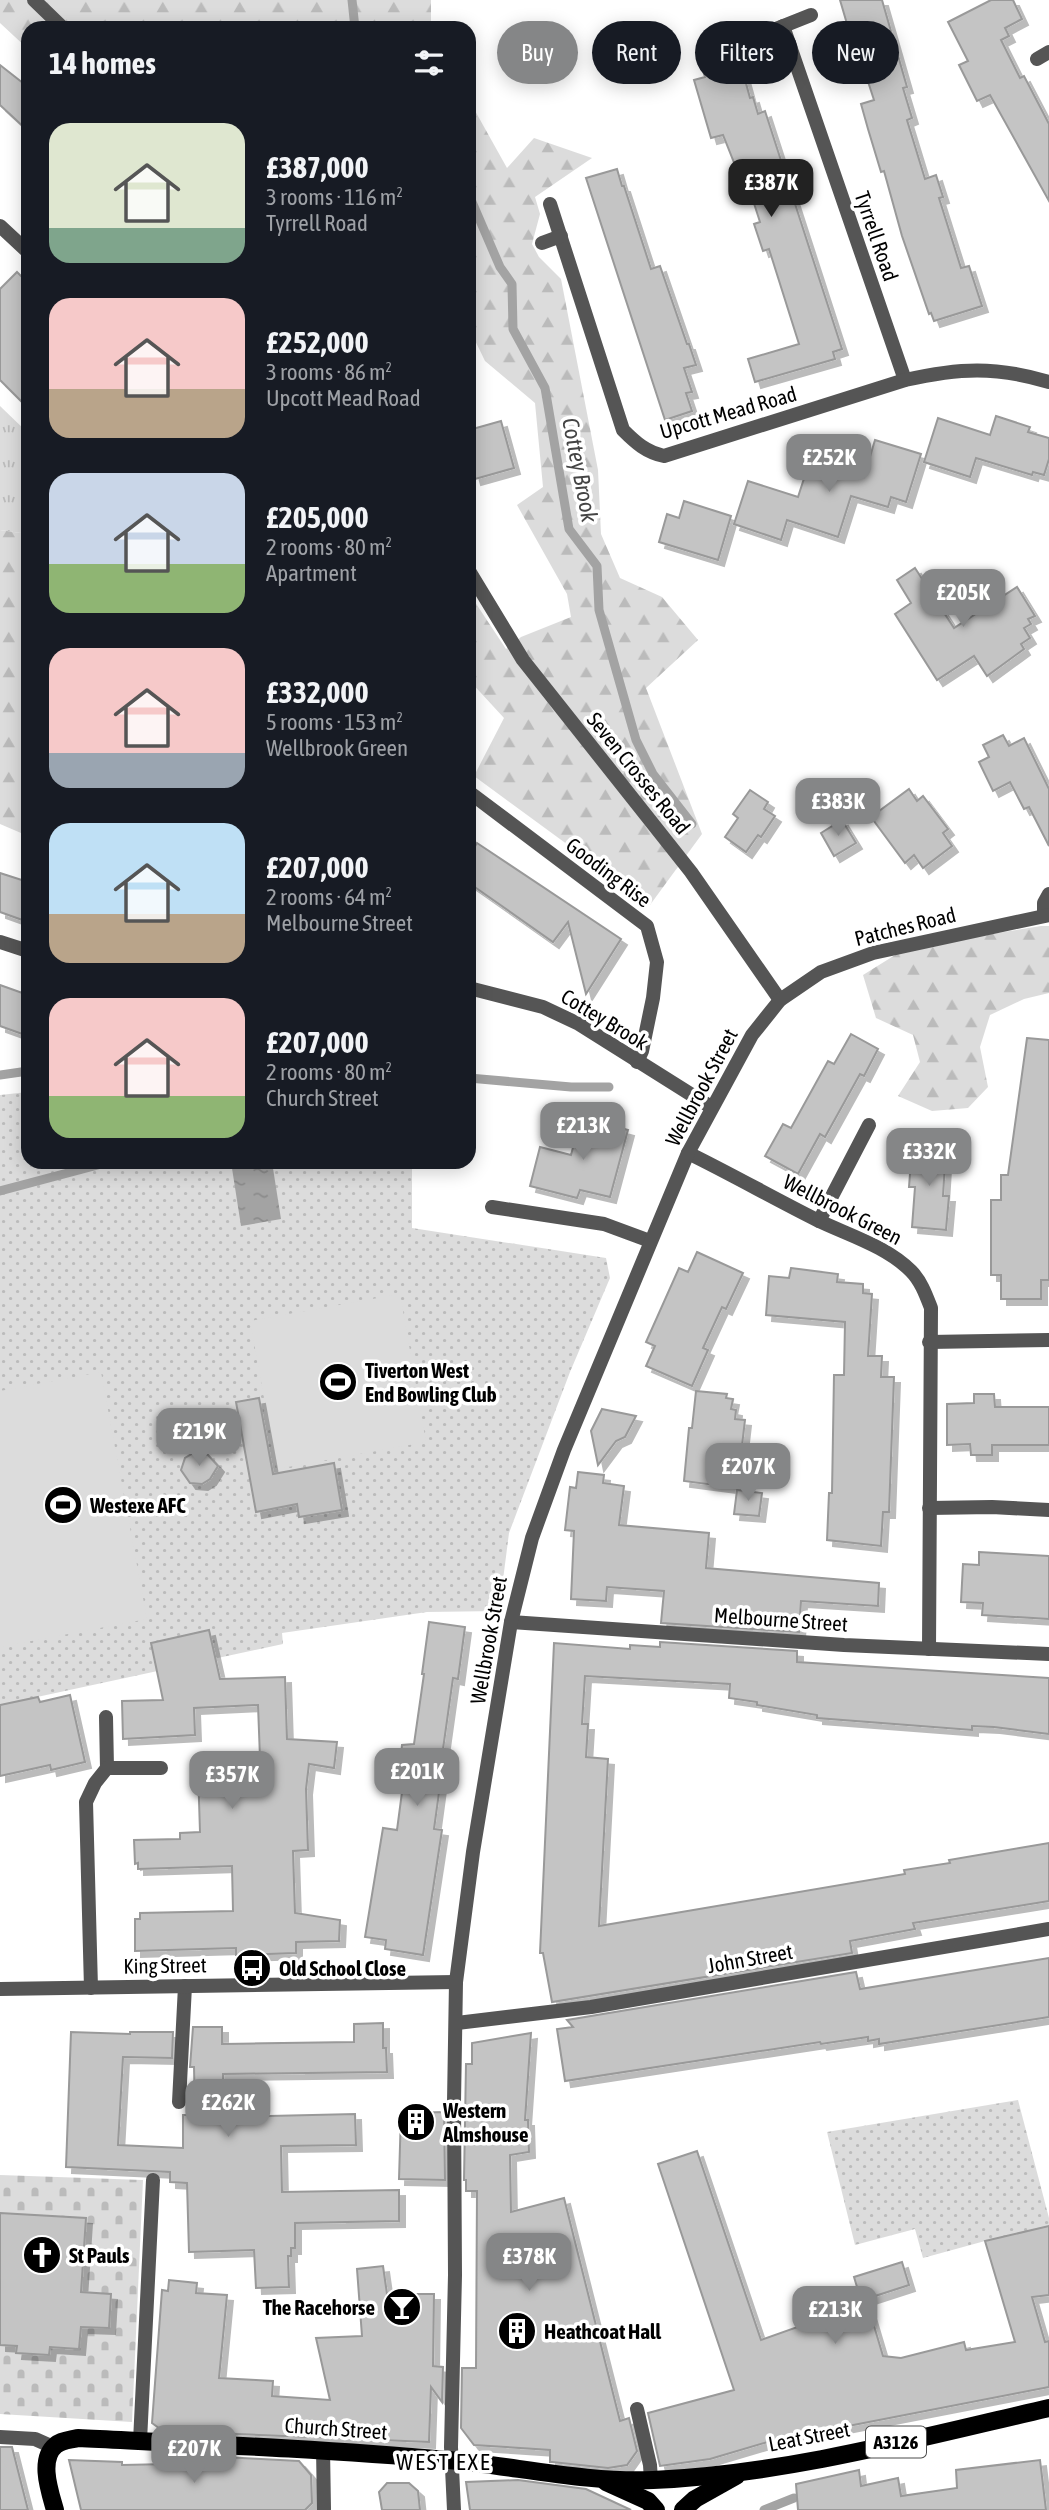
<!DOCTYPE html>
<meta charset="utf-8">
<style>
:root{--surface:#171b24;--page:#242831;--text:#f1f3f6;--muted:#9ea1a6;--accent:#858687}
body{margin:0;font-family:"Asap Condensed",sans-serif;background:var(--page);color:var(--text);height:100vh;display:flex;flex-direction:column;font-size:26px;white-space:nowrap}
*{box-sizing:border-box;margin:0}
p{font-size:23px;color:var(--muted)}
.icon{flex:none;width:38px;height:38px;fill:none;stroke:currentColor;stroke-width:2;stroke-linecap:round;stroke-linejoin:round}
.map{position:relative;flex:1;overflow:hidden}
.panel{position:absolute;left:21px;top:21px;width:455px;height:1148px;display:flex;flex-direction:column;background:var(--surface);border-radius:21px;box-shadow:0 4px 18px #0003}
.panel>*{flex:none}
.top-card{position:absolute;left:497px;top:21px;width:446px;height:63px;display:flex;gap:14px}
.price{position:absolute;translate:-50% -60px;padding:0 16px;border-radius:14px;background:var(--accent);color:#fff;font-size:23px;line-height:46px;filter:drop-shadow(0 2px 4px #0008)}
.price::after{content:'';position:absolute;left:50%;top:42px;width:21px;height:16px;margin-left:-10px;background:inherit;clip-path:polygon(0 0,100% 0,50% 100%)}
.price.current{background:#222;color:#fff}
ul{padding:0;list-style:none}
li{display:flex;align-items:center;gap:21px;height:175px;padding:0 28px}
li span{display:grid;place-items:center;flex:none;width:196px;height:140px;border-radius:21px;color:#555}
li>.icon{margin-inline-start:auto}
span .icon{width:84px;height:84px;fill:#fffc;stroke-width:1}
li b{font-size:30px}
h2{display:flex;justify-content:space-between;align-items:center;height:84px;padding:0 28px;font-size:30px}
.chip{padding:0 24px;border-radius:32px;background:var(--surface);box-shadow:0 4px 18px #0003;font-size:24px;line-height:63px}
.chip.current{background:var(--accent);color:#fff}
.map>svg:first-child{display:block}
</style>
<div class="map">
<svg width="1049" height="2510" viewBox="0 0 1049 2510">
<defs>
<pattern id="grass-tufts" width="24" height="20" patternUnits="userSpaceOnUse" patternTransform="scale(1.75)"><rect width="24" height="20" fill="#dcdcdc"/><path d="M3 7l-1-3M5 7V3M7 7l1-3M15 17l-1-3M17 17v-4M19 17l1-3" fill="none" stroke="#bbb"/></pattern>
<pattern id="forest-firs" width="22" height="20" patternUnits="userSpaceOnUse" patternTransform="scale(1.75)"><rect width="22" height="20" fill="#dcdcdc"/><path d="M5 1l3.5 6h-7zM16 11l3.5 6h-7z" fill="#bbb"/></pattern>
<pattern id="cemetery-stones" width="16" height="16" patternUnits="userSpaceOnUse" patternTransform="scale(1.75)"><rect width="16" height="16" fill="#dcdcdc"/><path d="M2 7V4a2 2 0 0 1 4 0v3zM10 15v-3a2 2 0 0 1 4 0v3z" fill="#bbb"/></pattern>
<pattern id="park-dots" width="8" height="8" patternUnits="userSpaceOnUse" patternTransform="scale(1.75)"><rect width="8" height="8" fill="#dcdcdc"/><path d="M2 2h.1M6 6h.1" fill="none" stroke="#bbb" stroke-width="1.8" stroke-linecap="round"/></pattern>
<pattern id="water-ripples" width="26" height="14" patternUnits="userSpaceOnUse" patternTransform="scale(1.75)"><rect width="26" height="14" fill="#a3a3a3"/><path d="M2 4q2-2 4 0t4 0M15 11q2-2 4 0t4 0" fill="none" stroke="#8b8b8b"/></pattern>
<filter id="shadow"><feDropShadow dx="6" dy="6" stdDeviation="0" flood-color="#0004"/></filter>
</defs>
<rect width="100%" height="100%" fill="#fff"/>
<!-- grass -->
<path fill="url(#grass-tufts)" d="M0,406L28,433V534L0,530Z"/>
<!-- forest -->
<g fill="url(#forest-firs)">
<path d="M0,0H431V28H28V49L0,23Z"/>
<path d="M469,100L507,168L534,138L592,158L535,197L540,214L532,244L539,257L561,279L598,470L601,534L620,578L662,597L698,640L646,688L702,834L650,905L474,776L504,718L469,680V593L506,649L521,637L571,617L567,594L517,505L543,487L535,403L485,361L469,328Z"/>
<path d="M0,530L28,534V836L0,824Z"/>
<path d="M1041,926H1049V993L1024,999L990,1015L980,1047L988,1087L968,1108L932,1111L898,1096L920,1062L913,1035L876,1018L863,975L908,947Z"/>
</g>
<!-- cemetery -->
<path fill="url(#cemetery-stones)" d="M0,2175L143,2180L132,2422L0,2414Z"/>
<!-- park -->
<g fill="url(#park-dots)">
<path d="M28,1092V1162H412V1228L606,1258L610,1278L570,1372L509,1533L499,1611L427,1612L282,1633L283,1644L0,1705V1095Z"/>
<path d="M1018,2100L1049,2218V2228L985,2241L923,2258L915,2229L855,2245L827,2132Z"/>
</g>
<!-- pitch -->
<g fill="#dcdcdc">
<path d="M400,1294L426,1442L277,1469L250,1321Z"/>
<path d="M101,1372L147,1619L0,1647V1391Z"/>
</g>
<!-- water -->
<path fill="url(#water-ripples)" d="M231,1162H272L281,1219L241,1226Z"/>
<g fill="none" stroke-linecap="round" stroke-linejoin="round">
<!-- stream -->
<g stroke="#a3a3a3" stroke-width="9">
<path d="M352,0L355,28"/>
<path d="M469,195L500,267L512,284L513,329L545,388L569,529L597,566L599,610L636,740L653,774L692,824"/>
<path d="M0,1075L28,1071"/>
<path d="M469,1078L571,1087H609"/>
<path d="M0,1191L109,1162"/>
<path d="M764,2510L794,2498"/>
</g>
</g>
<!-- building -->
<g fill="#c4c4c4" stroke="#999" stroke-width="2" filter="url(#shadow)">
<path d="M840,0H882L907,87L903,88L912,118L907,120L925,179L936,175L943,197L939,198L961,268L969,266L982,306L934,321L931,313L929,314L902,236L884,171L881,172L868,129L861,104L874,100L860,57L857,58Z"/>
<path d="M991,0H1013L1022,19L1005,28L1009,36L1001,40L1020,78L1024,76L1049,124V201L990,95L977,101L959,65L968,61L948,22Z"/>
<path d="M739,58L750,98L753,97L758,114L765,111L842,349L833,352L835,359L755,382L748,359L799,344L769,249L763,251L754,224L760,222L741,163L735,165L723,135L711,138L694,80L705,77L702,68Z"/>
<path d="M0,65L28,87V131L0,105Z"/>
<path d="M617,169L622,186H624L651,269L660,266L687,344H689L696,365L684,368L692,392L686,393L692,411L665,420L586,178Z"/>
<path d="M17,272L28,283V408L0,380V289Z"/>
<path d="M996,416L1030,427L1028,432L1049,438V459L1044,475L1033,472L1032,475L976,458L970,477L924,462L938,418L990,435Z"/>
<path d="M501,421L514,468L475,479L469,457V430Z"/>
<path d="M875,440L921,454L906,502L891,497L888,507L851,496L838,537L787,520L781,540L734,524L748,481L798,497L810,460L864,477Z"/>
<path d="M684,501L731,516L718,560L659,542L667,514L679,518Z"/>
<path d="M915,568L954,628L1017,587L1035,616L1028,619L1031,624L1024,628L1030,638L1021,644L1024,649L987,676L974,656L937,680L895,614L911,603L897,580Z"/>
<path d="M1003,735L1009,746L1024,738L1049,789V846L1029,807L1024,809L1010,782L993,791L979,762L989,757L983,745Z"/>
<path d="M909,789L917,801L923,796L948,829L943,833L952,846L923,868L914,855L905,863L871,817Z"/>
<path d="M750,790L768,802L764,809L775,816L761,837L758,835L746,852L725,837L738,818L733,814Z"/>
<path d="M842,820L856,843L834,856L821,833Z"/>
<path d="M477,843L621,939L586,994L568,922L553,942L469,883V856Z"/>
<path d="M0,873L28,882V922L0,912Z"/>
<path d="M0,985L28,995V1036L0,1026Z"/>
<path d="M851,1034L878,1049L864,1076L860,1074L825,1137L820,1134L798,1174L765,1156L783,1124L791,1128L828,1061L834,1064Z"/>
<path d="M1027,1038L1049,1040V1280H1041V1299H1001V1275H991V1200H1001V1175H1008Z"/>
<path d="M581,1117L628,1130L610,1197L580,1190L577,1198L530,1186L540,1147L571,1155Z"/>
<path d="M912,1147L946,1149L943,1196H949L946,1230L912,1227L915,1187H909Z"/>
<path d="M697,1252L743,1273L726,1309L722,1307L703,1348L708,1350L692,1386L646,1366L655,1346L646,1342L679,1268L688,1272Z"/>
<path d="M791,1268L838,1274L837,1282L863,1284V1293L872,1294L868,1356H882L881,1377H894L889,1512H883L881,1546L827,1540L829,1493H832L834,1375H844L845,1322L766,1315L769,1276L789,1278Z"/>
<path d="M696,1391L727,1394L726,1398L733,1399L731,1409L736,1410L735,1419L745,1420L737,1488L684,1481L689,1428H692Z"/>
<path d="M974,1394H994L995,1407H1049V1445H992V1455H971L970,1444L947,1445V1404L974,1403Z"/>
<path d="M259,1398L273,1474L334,1463L342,1510L299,1517L297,1504L256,1512L236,1402Z"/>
<path d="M602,1409L636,1416L625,1437L616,1441L598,1465L591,1431Z"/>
<path d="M195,1452L208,1455L218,1466L210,1479L202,1484L190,1483L181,1470L185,1458Z"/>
<path d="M578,1472L604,1475L603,1483L624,1486L619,1525L709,1533L706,1568L879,1583L878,1606L801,1601L799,1632L661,1623L664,1591L607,1587L606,1601L571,1599L574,1531L565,1530L570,1487L576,1488Z"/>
<path d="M737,1490L762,1493L759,1516L734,1514Z"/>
<path d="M979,1552L1049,1556V1619L982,1615L983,1603L961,1602L963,1564L979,1565Z"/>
<path d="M429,1622L465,1627L458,1679L453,1678L443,1749H445L434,1829L442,1830L423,1955L385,1949L386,1940L365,1937L383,1828L397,1830L404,1777L399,1776L402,1745L414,1744L424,1674H422Z"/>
<path d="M209,1630L220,1679L285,1677L287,1739L337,1742L334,1768L309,1764L306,1789L308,1850L293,1851L295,1913L340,1920L339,1941L296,1942V1953L236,1955V1948L135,1951V1919H140V1913L233,1911L232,1866L138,1869V1863L135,1864L134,1840L180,1839V1833L200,1832L198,1769L250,1767V1759L260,1758L258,1705L194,1708L195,1735L123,1739L122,1701L163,1700L151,1643Z"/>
<path d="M660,1642L797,1651V1662L1049,1678V1734L994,1727L972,1726V1730L817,1718V1715L757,1705V1702L729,1698L730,1684L585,1676L582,1724H588L586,1757L608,1759L599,1926L905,1874L904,1870L950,1863L949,1860L1049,1843V1901L913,1923L915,1929L850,1941L852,1953L552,2002L543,1953H540L554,1643L630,1649V1645L660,1647Z"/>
<path d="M70,1695L85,1762L51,1770L50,1765L0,1776V1705L38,1697L40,1702Z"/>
<path d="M1049,1958V2017L879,2044V2039L868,2041V2037L821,2044L820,2042L565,2081L557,2029L573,2027L567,2020L856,1972L860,1989Z"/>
<path d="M383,2023V2048H386L387,2072L223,2074L224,2117L355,2114L356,2145L281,2146L282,2192L399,2190V2221L295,2223V2248H291V2256H288L289,2287L256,2288L254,2250L189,2252L187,2183L170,2182V2172L66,2167L71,2032L130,2034V2032H173L172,2058L123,2057L118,2145L183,2148V2115H195L194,2067H190L193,2027H222V2044L354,2042V2024Z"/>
<path d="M531,2033L525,2120H528L529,2152L510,2155L511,2212L564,2198L620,2421L629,2418L637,2451L627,2465L608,2468L552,2462H550V2450L474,2445L461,2428L462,2368H476L477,2191H466V2180H464L466,2064H472V2043Z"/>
<path d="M444,2112L445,2180L399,2179L401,2113Z"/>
<path d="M697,2151L761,2340L809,2323L803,2304L857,2287L854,2277L902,2262L909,2285L866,2299L883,2356L901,2358L964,2342L966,2350L1015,2342L985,2241L1049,2226V2295L1032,2297L1045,2342L1049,2341V2387L771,2441L710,2459L660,2466L648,2413L734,2390L658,2164Z"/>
<path d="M0,2213L86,2218L81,2292L111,2294L109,2328L81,2327L79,2349L50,2347L49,2355L16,2353L17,2346L0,2345Z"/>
<path d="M383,2266L387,2294H434L433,2366L443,2367L442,2402L431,2387L429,2442L163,2431L152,2423L162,2290L168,2291L169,2280L197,2283L196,2293L227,2295L219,2378L273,2381L272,2396L330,2400L316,2338L362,2336L357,2269Z"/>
<path d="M0,2447H12L28,2510H0Z"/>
<path d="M168,2454L299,2461L311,2475L312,2503L305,2510H81L69,2460L122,2462V2465L169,2464Z"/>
<path d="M1040,2460L1046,2510H798L796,2484L859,2470L861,2486L898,2478L901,2496L957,2488L956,2470Z"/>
<path d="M518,2480L586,2489L631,2510H470L466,2482Z"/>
<path d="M387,2483H409L418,2491L420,2510H382L379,2492Z"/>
</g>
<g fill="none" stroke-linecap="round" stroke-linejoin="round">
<!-- lane -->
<g stroke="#555" stroke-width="14">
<path d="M492,1207L604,1224L650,1241"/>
<path d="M179,2102L185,1986"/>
<path d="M323,2449L324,2509"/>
</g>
<!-- street -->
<g stroke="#555" stroke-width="14">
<path d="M34,0L63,28"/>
<path d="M783,26L905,380"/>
<path d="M758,36L811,15"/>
<path d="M1037,59L1049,52"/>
<path d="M550,204L623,430C636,443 646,452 664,456L905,380C959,368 995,366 1049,382"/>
<path d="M0,226L28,252"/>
<path d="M542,243L561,236"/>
<path d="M469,571L523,660L691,872L780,1000"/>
<path d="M469,792L647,926L657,962L653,998L642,1051L637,1062"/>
<path d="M1044,915V903L1049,894"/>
<path d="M0,942L28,951"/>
<path d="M469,988L543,1007L579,1024L711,1107"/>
<path d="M688,1153C731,1174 773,1198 817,1220C848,1235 886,1246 911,1271C921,1281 926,1295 931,1308L929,1649"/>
<path d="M819,1221L869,1125"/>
<path d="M929,1342L1049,1340"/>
<path d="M929,1508L992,1507L1049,1510"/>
<path d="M511,1622L844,1645L1049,1654"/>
<path d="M106,1717L107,1768"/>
<path d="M91,1988L86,1802L95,1783L107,1768H161"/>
<path d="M0,1989L456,1982"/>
<path d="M457,2023L591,2007L1049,1929"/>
<path d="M637,2409L650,2465L651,2480"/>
<path d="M0,2437L35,2439L53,2447"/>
<path d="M140,2441L153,2180"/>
<path d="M454,2510L451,2447L455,2275L454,2102L456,1982L473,1852L511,1622L532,1538L564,1450L688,1153L752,1035L780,1000L821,972L873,953L1049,915"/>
</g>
<!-- primary -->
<g stroke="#000" stroke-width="18">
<path d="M606,2482L648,2501L656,2510"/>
<path d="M55,2510C50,2492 38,2459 56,2445C62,2440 71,2440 78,2438C202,2444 325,2449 448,2460C514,2466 588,2483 653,2480C787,2474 919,2438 1049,2408"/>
<path d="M683,2510L695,2499L736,2476"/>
</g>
</g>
<!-- icons -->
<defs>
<symbol id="stadium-disc" viewBox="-11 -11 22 22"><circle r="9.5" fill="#000" stroke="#fff"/><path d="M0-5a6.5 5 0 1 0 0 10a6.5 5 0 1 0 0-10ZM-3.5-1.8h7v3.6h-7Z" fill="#fff"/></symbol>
<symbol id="bus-disc" viewBox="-11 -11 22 22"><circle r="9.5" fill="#000" stroke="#fff"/><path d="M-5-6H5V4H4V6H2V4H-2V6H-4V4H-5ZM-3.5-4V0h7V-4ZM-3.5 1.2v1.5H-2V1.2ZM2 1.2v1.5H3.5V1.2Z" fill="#fff"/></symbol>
<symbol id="building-disc" viewBox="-11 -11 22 22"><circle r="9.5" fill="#000" stroke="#fff"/><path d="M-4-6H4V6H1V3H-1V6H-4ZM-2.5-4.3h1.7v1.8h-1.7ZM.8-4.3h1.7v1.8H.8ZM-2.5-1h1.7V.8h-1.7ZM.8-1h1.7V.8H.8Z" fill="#fff"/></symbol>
<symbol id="church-disc" viewBox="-11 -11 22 22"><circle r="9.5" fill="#000" stroke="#fff"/><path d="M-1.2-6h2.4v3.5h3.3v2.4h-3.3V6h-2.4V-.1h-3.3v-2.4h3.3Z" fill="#fff"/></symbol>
<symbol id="bar-disc" viewBox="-11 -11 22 22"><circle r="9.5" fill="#000" stroke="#fff"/><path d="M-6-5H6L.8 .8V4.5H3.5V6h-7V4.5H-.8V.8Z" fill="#fff"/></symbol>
</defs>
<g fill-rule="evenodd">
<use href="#stadium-disc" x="316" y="1360" width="44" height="44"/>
<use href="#stadium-disc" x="41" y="1483" width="44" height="44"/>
<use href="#bus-disc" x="230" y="1946" width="44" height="44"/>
<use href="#building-disc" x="394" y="2100" width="44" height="44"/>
<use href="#church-disc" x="20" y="2233" width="44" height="44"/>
<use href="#bar-disc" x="380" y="2285" width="44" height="44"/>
<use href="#building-disc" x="495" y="2309" width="44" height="44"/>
</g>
<g text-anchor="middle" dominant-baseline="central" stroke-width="7" stroke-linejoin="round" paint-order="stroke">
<!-- shield labels -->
<rect fill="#fff" stroke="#4c4c4c" stroke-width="2" x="866" y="2426.5" width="60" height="31" rx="5"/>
<g font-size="19" font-weight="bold" fill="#000">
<text x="896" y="2442">A3126</text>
</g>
<!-- street labels -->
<g font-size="21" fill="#000" stroke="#fff">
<text transform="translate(877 236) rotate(71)">Tyrrell Road</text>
<text transform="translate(728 412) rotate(-16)">Upcott Mead Road</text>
<text transform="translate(639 773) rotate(51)">Seven Crosses Road</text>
<text transform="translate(609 872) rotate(37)">Gooding Rise</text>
<text transform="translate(905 926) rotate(-14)">Patches Road</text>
<text transform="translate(605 1019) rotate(31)">Cottey Brook</text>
<text transform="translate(701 1087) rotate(-62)">Wellbrook Street</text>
<text transform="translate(843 1209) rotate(27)">Wellbrook Green</text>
<text transform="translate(781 1619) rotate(4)">Melbourne Street</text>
<text transform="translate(488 1640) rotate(-80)">Wellbrook Street</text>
<text transform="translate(750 1958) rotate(-10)">John Street</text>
<text transform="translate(165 1965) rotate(-1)">King Street</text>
<text transform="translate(336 2428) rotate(4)">Church Street</text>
<text transform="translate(809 2436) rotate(-11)">Leat Street</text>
</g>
<!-- poi labels -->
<g font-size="21" font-weight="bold" fill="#000" stroke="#fff" text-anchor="start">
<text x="365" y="1370">Tiverton West<tspan x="365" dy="24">End Bowling Club</tspan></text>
<text x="90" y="1505">Westexe AFC</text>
<text x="279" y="1968">Old School Close</text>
<text x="443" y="2110">Western<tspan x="443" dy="24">Almshouse</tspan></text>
<text x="69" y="2255">St Pauls</text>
<text x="375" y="2307" text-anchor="end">The Racehorse</text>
<text x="544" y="2331">Heathcoat Hall</text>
</g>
<!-- water labels -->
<g font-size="23" font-style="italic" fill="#444" stroke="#fff">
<text transform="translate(580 470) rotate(79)">Cottey Brook</text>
</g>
<!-- neighbourhood labels -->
<g font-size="23" letter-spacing="2" fill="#000" stroke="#fff">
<text x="444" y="2462">WEST EXE</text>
</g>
</g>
</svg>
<b class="price current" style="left:771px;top:219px">£387K</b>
<b class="price" style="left:829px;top:494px">£252K</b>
<b class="price" style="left:963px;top:629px">£205K</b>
<b class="price" style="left:838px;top:838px">£383K</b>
<b class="price" style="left:583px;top:1162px">£213K</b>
<b class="price" style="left:929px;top:1188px">£332K</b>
<b class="price" style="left:199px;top:1468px">£219K</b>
<b class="price" style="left:748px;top:1503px">£207K</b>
<b class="price" style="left:417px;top:1808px">£201K</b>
<b class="price" style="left:232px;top:1811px">£357K</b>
<b class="price" style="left:228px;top:2139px">£262K</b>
<b class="price" style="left:529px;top:2293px">£378K</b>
<b class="price" style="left:835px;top:2346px">£213K</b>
<b class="price" style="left:194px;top:2485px">£207K</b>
<div class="top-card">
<a class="chip current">Buy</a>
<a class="chip">Rent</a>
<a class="chip">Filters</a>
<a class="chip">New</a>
</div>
<section class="panel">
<h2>14 homes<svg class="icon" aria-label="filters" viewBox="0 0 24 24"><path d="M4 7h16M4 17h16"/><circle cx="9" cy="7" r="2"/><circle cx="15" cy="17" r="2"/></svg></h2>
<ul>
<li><span style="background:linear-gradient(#dfe7d0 75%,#7fa58c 0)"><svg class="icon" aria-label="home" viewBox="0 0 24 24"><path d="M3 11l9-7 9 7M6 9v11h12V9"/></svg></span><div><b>£387,000</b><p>3 rooms · 116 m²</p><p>Tyrrell Road</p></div></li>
<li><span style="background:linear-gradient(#f6c9c9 65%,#b9a48a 0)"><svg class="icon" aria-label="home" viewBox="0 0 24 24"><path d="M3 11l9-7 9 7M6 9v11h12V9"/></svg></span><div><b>£252,000</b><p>3 rooms · 86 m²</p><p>Upcott Mead Road</p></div></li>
<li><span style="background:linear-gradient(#c9d6e8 65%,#8fb573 0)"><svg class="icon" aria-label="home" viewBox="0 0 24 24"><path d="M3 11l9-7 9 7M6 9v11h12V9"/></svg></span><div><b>£205,000</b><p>2 rooms · 80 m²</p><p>Apartment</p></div></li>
<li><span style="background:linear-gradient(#f6c9c9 75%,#9aa5b1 0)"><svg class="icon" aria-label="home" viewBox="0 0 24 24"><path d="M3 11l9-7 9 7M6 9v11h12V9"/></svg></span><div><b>£332,000</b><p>5 rooms · 153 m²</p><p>Wellbrook Green</p></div></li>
<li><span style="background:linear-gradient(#bfe0f5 65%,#b9a48a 0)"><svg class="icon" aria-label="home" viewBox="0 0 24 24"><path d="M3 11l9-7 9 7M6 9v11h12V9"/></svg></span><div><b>£207,000</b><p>2 rooms · 64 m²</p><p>Melbourne Street</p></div></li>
<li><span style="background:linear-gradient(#f6c9c9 70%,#8fb573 0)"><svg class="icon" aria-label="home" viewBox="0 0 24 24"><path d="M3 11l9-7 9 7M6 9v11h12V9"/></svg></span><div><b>£207,000</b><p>2 rooms · 80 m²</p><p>Church Street</p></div></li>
</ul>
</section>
</div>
